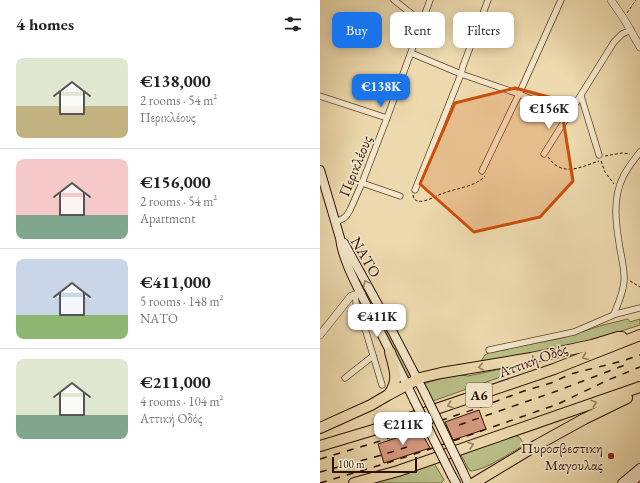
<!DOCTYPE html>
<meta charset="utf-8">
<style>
:root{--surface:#fff;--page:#f2f2f2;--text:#222;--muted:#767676;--line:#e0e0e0;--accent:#1a73e8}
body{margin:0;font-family:"EB Garamond",serif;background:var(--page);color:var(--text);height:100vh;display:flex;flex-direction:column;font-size:15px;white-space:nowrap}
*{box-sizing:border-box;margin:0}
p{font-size:13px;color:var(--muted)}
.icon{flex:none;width:22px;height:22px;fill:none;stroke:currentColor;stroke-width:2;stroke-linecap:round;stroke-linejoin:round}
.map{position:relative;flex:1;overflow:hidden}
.details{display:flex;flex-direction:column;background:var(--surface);width:320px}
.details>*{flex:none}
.top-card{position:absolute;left:12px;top:12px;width:248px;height:36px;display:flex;gap:8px}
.scale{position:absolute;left:12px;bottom:10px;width:85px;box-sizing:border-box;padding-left:4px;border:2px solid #2e0f00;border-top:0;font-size:11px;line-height:14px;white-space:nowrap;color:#2e0f00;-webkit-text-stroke:3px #f3e6ca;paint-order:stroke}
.price{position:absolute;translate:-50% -34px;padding:0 9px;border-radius:8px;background:#fff;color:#222;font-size:13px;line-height:26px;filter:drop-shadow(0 1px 2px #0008)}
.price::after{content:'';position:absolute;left:50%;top:24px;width:12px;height:9px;margin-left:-6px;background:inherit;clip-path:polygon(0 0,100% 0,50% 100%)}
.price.selected{background:var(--accent);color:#fff}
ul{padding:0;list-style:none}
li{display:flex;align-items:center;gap:12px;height:100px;padding:0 16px}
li+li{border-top:1px solid var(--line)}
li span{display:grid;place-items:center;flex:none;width:112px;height:80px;border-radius:8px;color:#555}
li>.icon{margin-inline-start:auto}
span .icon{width:48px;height:48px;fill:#fffc;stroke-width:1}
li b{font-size:17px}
h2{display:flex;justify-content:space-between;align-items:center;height:48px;padding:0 16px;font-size:17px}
.chip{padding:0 14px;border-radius:8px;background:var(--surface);box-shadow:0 2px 10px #0003;font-size:14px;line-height:36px}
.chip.selected{background:var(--accent);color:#fff}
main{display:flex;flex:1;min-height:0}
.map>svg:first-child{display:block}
</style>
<main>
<section class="details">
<h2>4 homes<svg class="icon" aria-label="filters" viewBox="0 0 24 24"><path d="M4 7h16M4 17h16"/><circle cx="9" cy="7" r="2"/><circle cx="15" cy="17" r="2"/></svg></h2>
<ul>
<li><span style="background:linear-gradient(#dfe7d0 60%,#c2b280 0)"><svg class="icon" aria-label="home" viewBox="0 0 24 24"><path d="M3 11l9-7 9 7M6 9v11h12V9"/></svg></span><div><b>€138,000</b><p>2 rooms · 54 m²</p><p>Περικλέους</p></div></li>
<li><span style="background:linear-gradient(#f6c9c9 70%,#7fa58c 0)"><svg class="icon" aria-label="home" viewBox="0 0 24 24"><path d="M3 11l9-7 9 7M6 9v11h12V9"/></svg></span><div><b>€156,000</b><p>2 rooms · 54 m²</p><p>Apartment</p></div></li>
<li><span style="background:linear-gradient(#c9d6e8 70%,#8fb573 0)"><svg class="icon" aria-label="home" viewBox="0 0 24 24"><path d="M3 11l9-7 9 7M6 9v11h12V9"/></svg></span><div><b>€411,000</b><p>5 rooms · 148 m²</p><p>ΝΑΤΟ</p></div></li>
<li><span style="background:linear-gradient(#dfe7d0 70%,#7fa58c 0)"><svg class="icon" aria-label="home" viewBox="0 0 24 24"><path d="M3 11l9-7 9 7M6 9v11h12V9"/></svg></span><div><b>€211,000</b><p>4 rooms · 104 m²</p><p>Αττική Οδός</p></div></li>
</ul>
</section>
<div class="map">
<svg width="320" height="483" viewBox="0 0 320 483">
<rect width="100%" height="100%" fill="#ecd9ad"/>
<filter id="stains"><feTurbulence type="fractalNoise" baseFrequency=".005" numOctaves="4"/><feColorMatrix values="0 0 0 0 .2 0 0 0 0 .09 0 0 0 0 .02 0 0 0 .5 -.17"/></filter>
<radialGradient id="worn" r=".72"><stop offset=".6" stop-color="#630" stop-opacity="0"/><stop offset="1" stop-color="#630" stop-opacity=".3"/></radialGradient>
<!-- green -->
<g fill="#b9bf88" stroke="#746744">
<path d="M44,286L91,375L87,377L41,287Z"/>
<path d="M308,319L310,322L320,319V325C278,339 235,350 192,357C182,359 170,362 161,361L165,355L170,352L242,338L283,325Z"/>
<path d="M210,363V365L206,368L113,401L105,384L106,383C120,379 134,373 148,376Z"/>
<path d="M194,435C200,436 203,441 203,446C190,453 164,471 150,471L148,468L141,455Z"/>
<path d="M114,463L124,480L121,483H50Z"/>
</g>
<!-- building -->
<g fill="#d3987c" stroke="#2e0f00">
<path d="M159,410L166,429L133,440L125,422Z"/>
<path d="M100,430L110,448L64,463L58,444Z"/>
</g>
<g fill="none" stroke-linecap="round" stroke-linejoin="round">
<defs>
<g id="minor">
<path d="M74,0L102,22"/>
<path d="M91,53L141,74L199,94L249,115"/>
<path d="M0,96L67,118"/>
<path d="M261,96L279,155"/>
<path d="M224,154L294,42L302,34L311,30"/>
<path d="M162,171L199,94L241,0"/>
<path d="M42,183L80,196"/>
<path d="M95,190L141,74L143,66L168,0"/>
<path d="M16,222L24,218L27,215L30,210L42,183L67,118L110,0"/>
<path d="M35,295L37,310L46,332L62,385"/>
<path d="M294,314C298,304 303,293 304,282C305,272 302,259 300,249C296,225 292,199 303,177C307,168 314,160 320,152"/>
<path d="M169,350L254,332L296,314L320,308"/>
<path d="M25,378L53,356"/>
</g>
<g id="tertiary">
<path d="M291,0L304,19L320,47"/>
<path d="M0,335L31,296L41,293"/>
</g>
<g id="secondary">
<path d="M0,170L20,238C22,259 38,288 47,306C63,337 79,368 94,400"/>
<path d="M24,243L68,323L105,394"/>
<path d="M143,472L148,483"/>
<path d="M132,476L136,483"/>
<path d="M302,483L320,468"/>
<path d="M311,483L320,475"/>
</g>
<g id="motorway">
<path d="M69,394C80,380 74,368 70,352"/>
<path d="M0,428L51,405L68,395L100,378L121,373L211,358L272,345L298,337H302"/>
<path d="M0,446L60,428L234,369L320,335"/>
<path d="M34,483L78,471L320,387"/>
<path d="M154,483L217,445L264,419L307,398"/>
</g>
</defs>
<!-- minor casing -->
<use href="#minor" stroke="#5e422b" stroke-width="7"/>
<!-- tertiary casing -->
<use href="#tertiary" stroke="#5e422b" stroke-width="8"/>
<!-- secondary casing -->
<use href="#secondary" stroke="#2e0f00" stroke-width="10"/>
<!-- motorway casing -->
<use href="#motorway" stroke="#2e0f00" stroke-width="12"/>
<!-- path -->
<g stroke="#2e0f00" stroke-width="1" stroke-dasharray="3 2" stroke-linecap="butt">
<path d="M307,13L316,0"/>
<path d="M285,156L302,153L310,154"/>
<path d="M228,157C231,160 233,164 237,166C250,174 266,165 279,161"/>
<path d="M281,161L285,172L294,184"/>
<path d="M93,195L94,199C97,201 99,202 103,201C110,200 117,195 124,193C137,188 155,187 165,176"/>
<path d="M310,281L320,287"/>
</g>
<!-- minor -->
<use href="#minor" stroke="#f3e6ca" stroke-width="5.5"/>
<!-- tertiary -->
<use href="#tertiary" stroke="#f3e6ca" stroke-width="7"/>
<!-- secondary -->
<use href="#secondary" stroke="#f3e6ca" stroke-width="8"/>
<!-- motorway -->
<use href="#motorway" stroke="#ecd9ad" stroke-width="10"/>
<!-- rail -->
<g stroke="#2e0f00" stroke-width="1.5" stroke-dasharray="7 7" stroke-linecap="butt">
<path d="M139,425L234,392L305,365"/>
<path d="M0,459L57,442L158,408L204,391L231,383L251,374L302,361L320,355"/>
<path d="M0,472L62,455L87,447"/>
<path d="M0,483L64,464L110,449L238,404L288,380L320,367"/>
</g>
<defs>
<g id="secondary-bridge">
<path d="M105,394L143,472"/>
<path d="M94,400L132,476"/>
</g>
</defs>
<!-- secondary-bridge casing -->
<use href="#secondary-bridge" stroke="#2e0f00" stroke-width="10" stroke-linecap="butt"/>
<!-- secondary-bridge -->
<use href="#secondary-bridge" stroke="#f3e6ca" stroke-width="8"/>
</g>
<!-- one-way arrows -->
<defs><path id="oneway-chevron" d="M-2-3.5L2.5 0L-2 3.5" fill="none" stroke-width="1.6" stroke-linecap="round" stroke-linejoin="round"/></defs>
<use stroke="#9a856f" href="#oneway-chevron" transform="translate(46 283) rotate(-118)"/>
<g stroke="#967e5f">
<use href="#oneway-chevron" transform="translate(265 357) rotate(158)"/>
<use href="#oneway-chevron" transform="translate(161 367) rotate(171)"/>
<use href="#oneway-chevron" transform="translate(274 403) rotate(-19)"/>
<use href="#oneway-chevron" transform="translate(130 405) rotate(161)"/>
<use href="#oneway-chevron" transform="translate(151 445) rotate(-19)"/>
</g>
<!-- marked area -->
<path fill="#cc4e0a" fill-opacity="0.2" stroke="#cc4e0a" stroke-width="3" stroke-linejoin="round" d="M195,88L240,100L253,181L220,217L154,232L100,184L135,103Z"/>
<!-- markers -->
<circle fill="#8f2418" stroke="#f3e6ca" stroke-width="1.5" cx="291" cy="456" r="4"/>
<g text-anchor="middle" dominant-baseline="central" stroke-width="3.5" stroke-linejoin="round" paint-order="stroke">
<!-- shield labels -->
<rect fill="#f3e6ca" stroke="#69503d" stroke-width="1" x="146" y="383" width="26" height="24" rx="3"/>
<g font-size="14" font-weight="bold" fill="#2e0f00">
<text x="159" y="395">Α6</text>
</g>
<!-- street labels -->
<g font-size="15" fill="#2e0f00" stroke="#f3e6ca">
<text transform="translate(35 166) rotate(-68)">Περικλέους</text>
<text transform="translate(46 257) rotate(60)">ΝΑΤΟ</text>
<text transform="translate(213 360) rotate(-20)">Αττική Οδός</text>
</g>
<!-- poi labels -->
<g font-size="15" fill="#2e0f00" stroke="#f3e6ca" text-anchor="end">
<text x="283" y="447">Πυροσβεστικη<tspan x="283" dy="17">Μαγουλας</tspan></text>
</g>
</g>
<rect width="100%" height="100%" filter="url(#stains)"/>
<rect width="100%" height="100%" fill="url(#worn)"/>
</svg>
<div class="scale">100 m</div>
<b class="price selected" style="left:61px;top:108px">€138K</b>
<b class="price" style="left:229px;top:130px">€156K</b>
<b class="price" style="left:57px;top:338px">€411K</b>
<b class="price" style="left:83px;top:446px">€211K</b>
<div class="top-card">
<a class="chip selected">Buy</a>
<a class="chip">Rent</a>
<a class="chip">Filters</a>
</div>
</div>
</main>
